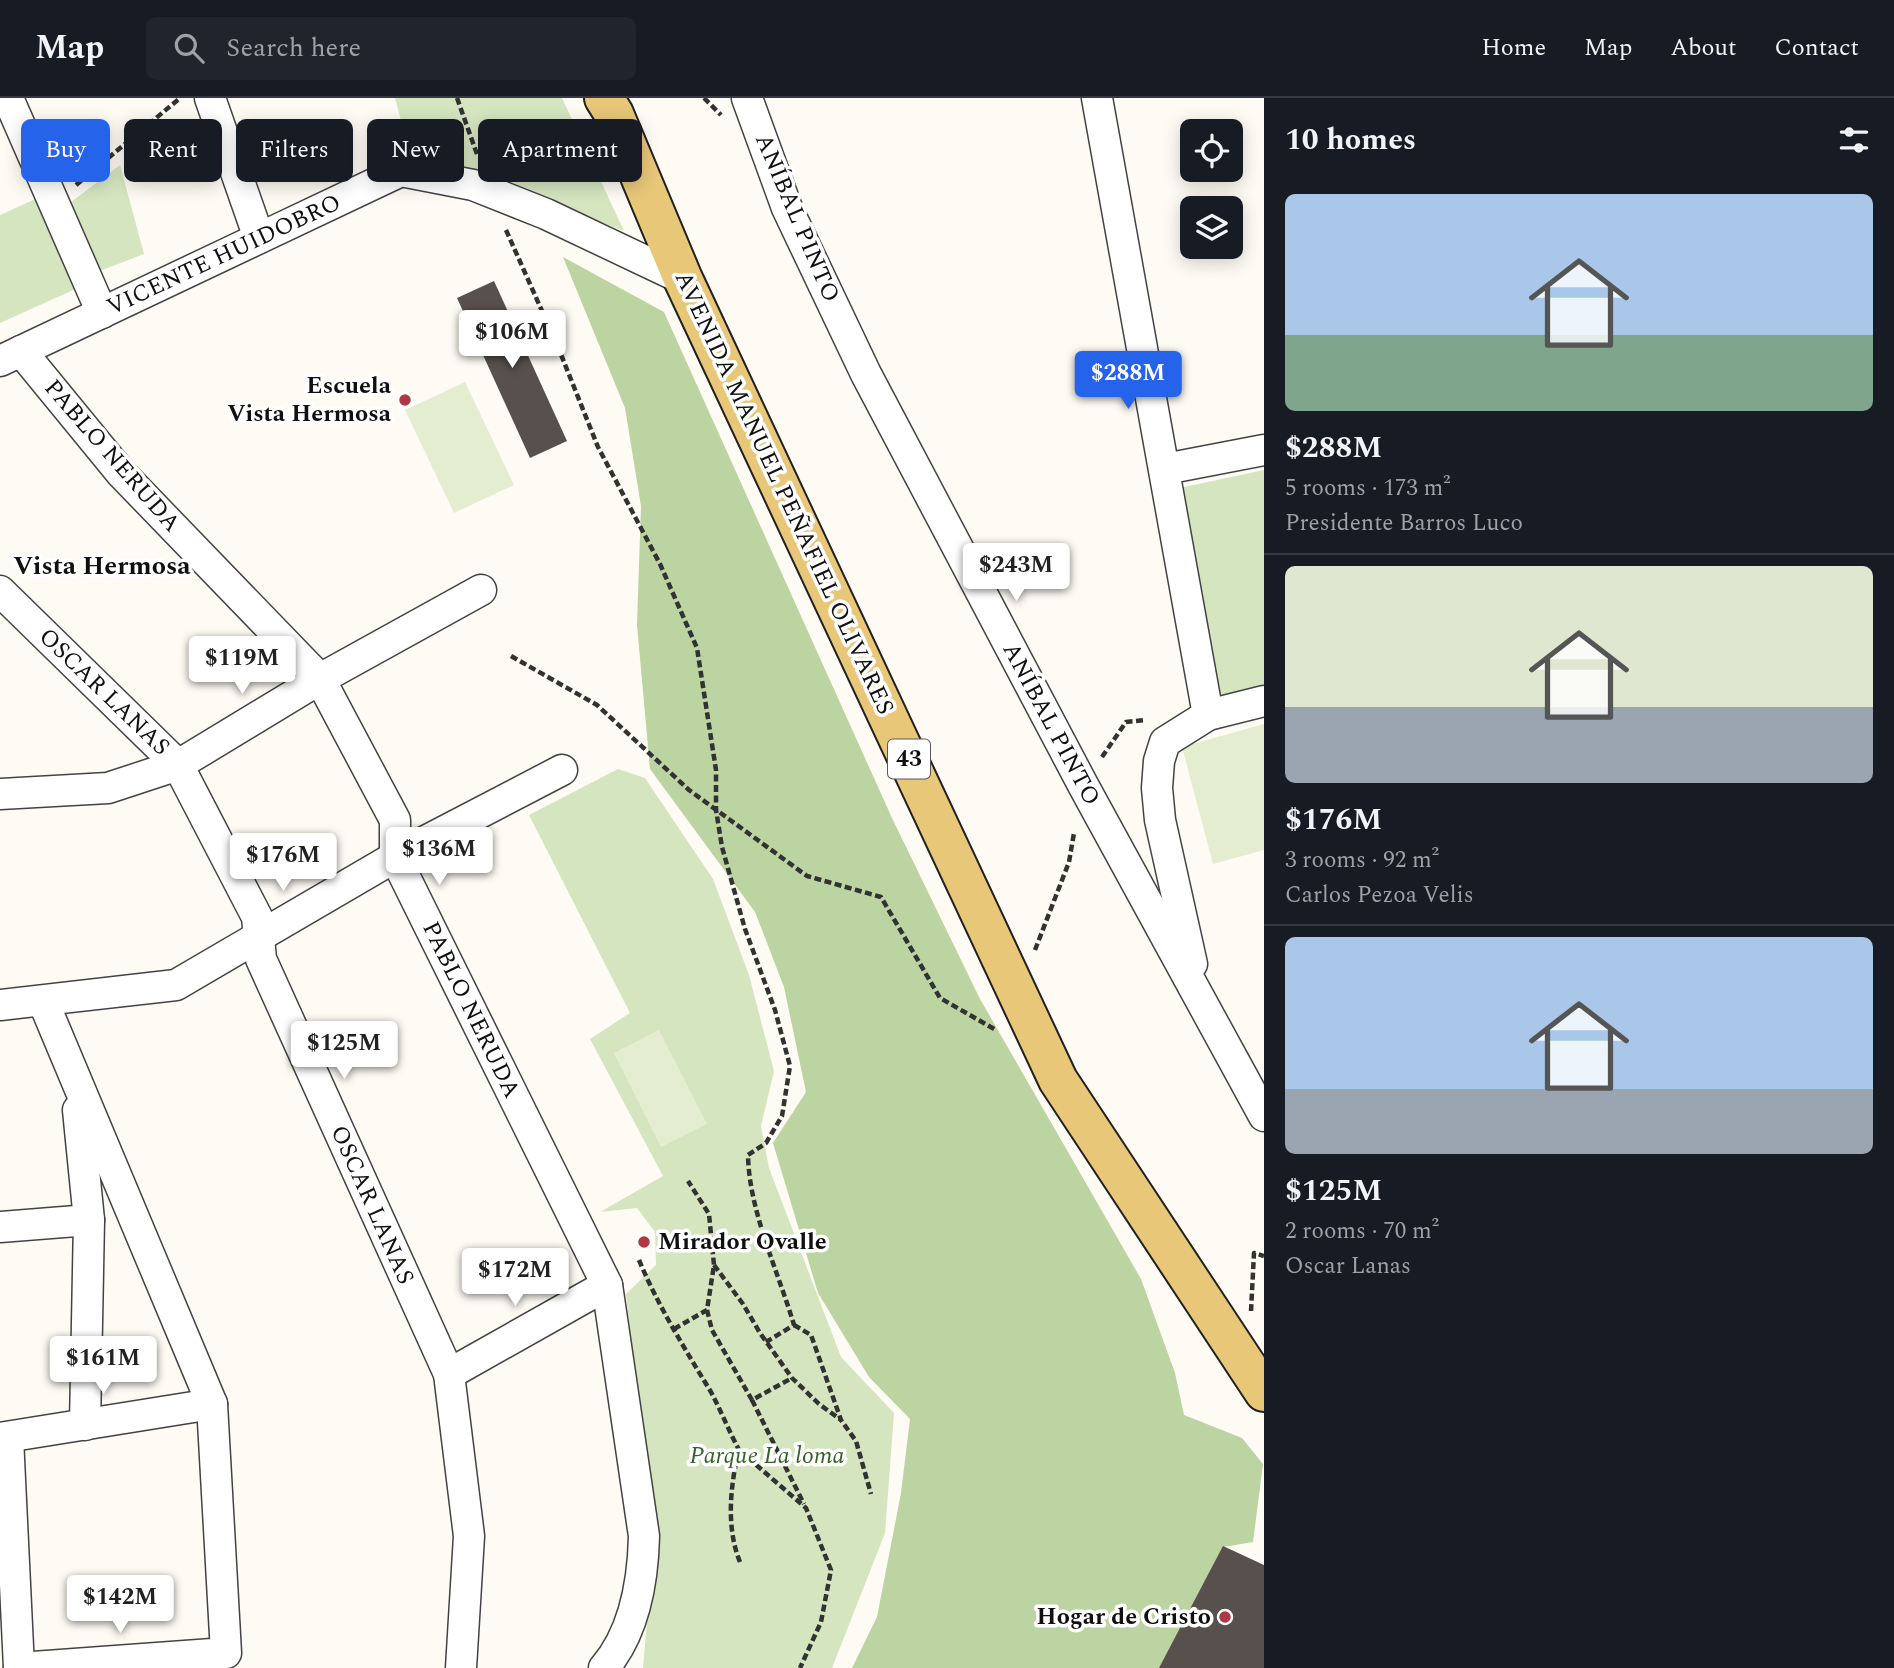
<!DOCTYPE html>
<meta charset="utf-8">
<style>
:root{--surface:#171b24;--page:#20242c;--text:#f1f3f6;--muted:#9ea1a6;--line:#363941;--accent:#2563eb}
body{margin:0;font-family:Spectral,serif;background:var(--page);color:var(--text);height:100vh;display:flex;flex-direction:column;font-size:26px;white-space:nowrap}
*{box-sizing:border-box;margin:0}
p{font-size:23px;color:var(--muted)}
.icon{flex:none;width:38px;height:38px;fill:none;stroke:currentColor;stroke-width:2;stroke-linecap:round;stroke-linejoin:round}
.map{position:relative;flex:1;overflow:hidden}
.side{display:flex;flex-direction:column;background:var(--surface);width:630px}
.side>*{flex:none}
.guide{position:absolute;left:21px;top:21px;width:665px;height:63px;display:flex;gap:14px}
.tools{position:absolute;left:1180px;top:21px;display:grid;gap:14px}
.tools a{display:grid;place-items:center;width:63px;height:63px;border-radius:10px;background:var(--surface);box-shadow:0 4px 18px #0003;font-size:35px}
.price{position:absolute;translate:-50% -60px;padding:0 16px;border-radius:7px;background:#fff;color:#222;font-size:23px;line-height:46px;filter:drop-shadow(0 2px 4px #0008)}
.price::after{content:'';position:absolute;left:50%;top:42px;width:21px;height:16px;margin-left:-10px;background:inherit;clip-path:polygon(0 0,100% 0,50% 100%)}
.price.current{background:var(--accent);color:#fff}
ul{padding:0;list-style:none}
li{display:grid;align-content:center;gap:14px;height:371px;padding:0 21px}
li+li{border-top:2px solid var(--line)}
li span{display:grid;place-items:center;height:217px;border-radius:10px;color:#555}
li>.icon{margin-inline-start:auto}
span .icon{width:126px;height:126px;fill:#fffc;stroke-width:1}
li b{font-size:30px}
h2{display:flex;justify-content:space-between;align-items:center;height:84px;padding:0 21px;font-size:30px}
.pill{padding:0 24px;border-radius:10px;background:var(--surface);box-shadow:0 4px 18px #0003;font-size:24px;line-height:63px}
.pill.current{background:var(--accent);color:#fff}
header{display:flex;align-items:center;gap:42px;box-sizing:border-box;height:98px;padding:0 35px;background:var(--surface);border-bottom:2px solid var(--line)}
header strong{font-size:33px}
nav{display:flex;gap:38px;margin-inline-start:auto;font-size:24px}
.search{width:490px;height:63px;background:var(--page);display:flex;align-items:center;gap:18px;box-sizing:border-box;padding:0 24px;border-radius:10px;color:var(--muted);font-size:26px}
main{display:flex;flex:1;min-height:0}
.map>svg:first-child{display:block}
</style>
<header>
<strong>Map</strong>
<div class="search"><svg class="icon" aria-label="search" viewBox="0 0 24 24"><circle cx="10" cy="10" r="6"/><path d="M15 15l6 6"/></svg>Search here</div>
<nav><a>Home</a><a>Map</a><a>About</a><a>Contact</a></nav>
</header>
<main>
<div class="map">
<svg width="1264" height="1570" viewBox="0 0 1264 1570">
<rect width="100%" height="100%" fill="#fefbf4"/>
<!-- green -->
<g fill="#d5e5c0">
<path d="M395,0H562L624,133L475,76L412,64Z"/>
<path d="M120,67L144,156L97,174L67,107Z"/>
<path d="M40,99L80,189L0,225V117Z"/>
<path d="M1264,372V600L1202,614L1156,395Z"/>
<path d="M618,671L645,680L713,781L749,877L774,973L761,1028L769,1070L841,1259L894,1315L885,1435L832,1570H643L654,1438L626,1196L656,1167L655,1134L637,1110L600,1114L663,1078L590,941L630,915L529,717Z"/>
</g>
<!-- forest -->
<path fill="#bbd4a1" d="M563,159L664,214L892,720L980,901L1141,1181L1175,1275L1184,1317L1242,1340L1263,1366L1253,1444L1223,1449L1160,1570H852L877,1519L901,1395L910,1321L869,1279L818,1195L773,1045L806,994L784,889L755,814L650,671L637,527L641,408L625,310Z"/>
<!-- pitch -->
<g fill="#e5edd1">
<path d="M465,284L514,387L454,415L405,312Z"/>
<path d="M1264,626V752L1213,766L1182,649Z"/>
<path d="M659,932L707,1026L661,1049L614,955Z"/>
</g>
<!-- building -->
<g fill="#57504d">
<path d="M494,183L567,343L530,360L457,200Z"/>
<path d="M1223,1448L1264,1467V1570H1159Z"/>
</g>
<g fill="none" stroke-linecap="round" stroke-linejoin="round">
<defs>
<g id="minor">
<path d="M8,0L102,215"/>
<path d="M210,0L259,140"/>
<path d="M747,0L787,110L866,276L1083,687L1264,1018"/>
<path d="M1097,0L1208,617"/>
<path d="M21,253L121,375L320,581L395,722V759L607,1187L644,1438C643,1483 634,1535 604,1570"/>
<path d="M0,263L401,73L473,87L546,116L683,181"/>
<path d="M1165,371L1264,352"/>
<path d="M0,493L178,667L257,819L261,861L449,1276L469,1438L461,1570"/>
<path d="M0,696L108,690L178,667L320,581L481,492"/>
<path d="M1192,866L1160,722L1157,690L1159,663L1165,644L1208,617L1264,603"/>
<path d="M0,907L176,887L395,759L562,672"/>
<path d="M78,1012L89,1122L85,1327"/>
<path d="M0,1129L89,1122"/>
<path d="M449,1276L607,1187"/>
<path d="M0,1340L212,1306"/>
<path d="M8,1340L19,1570"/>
<path d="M19,1570L226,1555L212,1306L43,903"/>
</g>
<path id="primary" d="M604,0L614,16L683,181L1058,982L1264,1294"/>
</defs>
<!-- minor casing -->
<use href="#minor" stroke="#434343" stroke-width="33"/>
<!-- primary casing -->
<use href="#primary" stroke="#212121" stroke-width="42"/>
<!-- path -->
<g stroke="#323232" stroke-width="4.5" stroke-dasharray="7 3.5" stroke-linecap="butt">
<path d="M457,0L478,59"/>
<path d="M704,0L721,17"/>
<path d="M76,87L180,0"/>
<path d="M506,132L558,249L598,349L660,466L697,550L716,672V712L722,749L745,831L775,912L790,968L782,1018L766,1045L748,1057C749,1113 778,1173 794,1227L766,1244"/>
<path d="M511,558L597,607L689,692L807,778L881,799L940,900L996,932"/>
<path d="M1102,659L1126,624L1145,622"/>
<path d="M1035,852L1069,764L1074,735"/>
<path d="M639,1162C658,1208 685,1251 711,1294C721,1313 729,1333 739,1352"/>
<path d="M714,1167L743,1206L760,1235L792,1280L819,1306L841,1322"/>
<path d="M707,1212L712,1232L752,1302L792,1280"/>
<path d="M1251,1213L1254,1155L1264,1158"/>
<path d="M794,1227L811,1237L841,1322L856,1343L871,1396"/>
<path d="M674,1231L707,1212L714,1167L709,1116L688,1083"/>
<path d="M752,1302L804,1406"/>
<path d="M740,1464C726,1430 730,1388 739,1352L806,1410L831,1472L821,1524L800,1570"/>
</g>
<!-- minor -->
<use href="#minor" stroke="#fff" stroke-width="30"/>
<!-- primary -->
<use href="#primary" stroke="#e8c779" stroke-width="38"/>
</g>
<!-- markers -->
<g fill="#b03744" stroke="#fff" stroke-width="2.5">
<circle cx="405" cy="302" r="7"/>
<circle cx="644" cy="1144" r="7"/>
<circle cx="1225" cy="1519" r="7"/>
</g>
<g text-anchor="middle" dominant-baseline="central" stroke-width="7" stroke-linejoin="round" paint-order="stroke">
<!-- shield labels -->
<rect fill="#fff" stroke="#585858" stroke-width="2" x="888" y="641.5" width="42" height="39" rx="5"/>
<g font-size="23" font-weight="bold" fill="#101010">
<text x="909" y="661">43</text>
</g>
<!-- street labels -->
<g font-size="24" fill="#101010" stroke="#fff">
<text transform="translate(797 120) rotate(67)">ANÍBAL PINTO</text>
<text transform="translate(224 157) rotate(-25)">VICENTE HUIDOBRO</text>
<text transform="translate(112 358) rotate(49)">PABLO NERUDA</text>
<text transform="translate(784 395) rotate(65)">AVENIDA MANUEL PEÑAFIEL OLIVARES</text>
<text transform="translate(104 594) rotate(44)">OSCAR LANAS</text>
<text transform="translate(1051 626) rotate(62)">ANÍBAL PINTO</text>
<text transform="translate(471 912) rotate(64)">PABLO NERUDA</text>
<text transform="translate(372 1107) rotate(66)">OSCAR LANAS</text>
</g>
<!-- poi labels -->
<g font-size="24" font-weight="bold" fill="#101010" stroke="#fff" text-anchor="end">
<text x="391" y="288">Escuela<tspan x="391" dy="28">Vista Hermosa</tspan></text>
<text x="658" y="1144" text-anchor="start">Mirador Ovalle</text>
<text x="1211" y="1519">Hogar de Cristo</text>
</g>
<!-- park labels -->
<g font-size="24" font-style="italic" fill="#366027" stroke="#fff">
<text x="767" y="1358">Parque La loma</text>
</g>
<!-- neighbourhood labels -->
<g font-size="26" font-weight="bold" fill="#101010" stroke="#fff">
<text x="102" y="468">Vista Hermosa</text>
</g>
</g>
</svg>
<div class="tools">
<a><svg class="icon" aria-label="locate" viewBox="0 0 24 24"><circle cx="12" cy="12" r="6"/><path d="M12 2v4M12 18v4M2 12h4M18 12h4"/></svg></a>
<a><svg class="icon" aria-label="layers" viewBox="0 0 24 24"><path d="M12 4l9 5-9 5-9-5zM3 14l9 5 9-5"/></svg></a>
</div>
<b class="price" style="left:512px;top:272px">$106M</b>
<b class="price current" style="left:1128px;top:313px">$288M</b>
<b class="price" style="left:1016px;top:505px">$243M</b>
<b class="price" style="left:242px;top:598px">$119M</b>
<b class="price" style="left:439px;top:789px">$136M</b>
<b class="price" style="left:283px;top:795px">$176M</b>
<b class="price" style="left:344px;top:983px">$125M</b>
<b class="price" style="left:515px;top:1210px">$172M</b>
<b class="price" style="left:103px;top:1298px">$161M</b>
<b class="price" style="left:120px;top:1537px">$142M</b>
<div class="guide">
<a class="pill current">Buy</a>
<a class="pill">Rent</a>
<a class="pill">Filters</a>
<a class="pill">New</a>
<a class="pill">Apartment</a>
</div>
</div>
<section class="side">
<h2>10 homes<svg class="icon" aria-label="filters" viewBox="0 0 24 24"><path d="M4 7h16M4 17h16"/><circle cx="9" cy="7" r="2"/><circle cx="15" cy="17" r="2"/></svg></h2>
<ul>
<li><span style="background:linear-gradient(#a9c7e8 65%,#7fa58c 0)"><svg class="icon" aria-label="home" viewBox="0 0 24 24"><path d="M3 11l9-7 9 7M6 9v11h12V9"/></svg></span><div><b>$288M</b><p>5 rooms · 173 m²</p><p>Presidente Barros Luco</p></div></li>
<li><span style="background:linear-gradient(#dfe7d0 65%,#9aa5b1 0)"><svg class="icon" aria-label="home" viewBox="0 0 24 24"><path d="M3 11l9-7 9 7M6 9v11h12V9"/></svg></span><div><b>$176M</b><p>3 rooms · 92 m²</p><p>Carlos Pezoa Velis</p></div></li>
<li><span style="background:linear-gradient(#a9c7e8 70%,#9aa5b1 0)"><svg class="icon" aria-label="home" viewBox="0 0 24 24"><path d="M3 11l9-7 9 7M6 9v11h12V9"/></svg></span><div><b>$125M</b><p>2 rooms · 70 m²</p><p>Oscar Lanas</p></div></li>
</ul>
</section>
</main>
